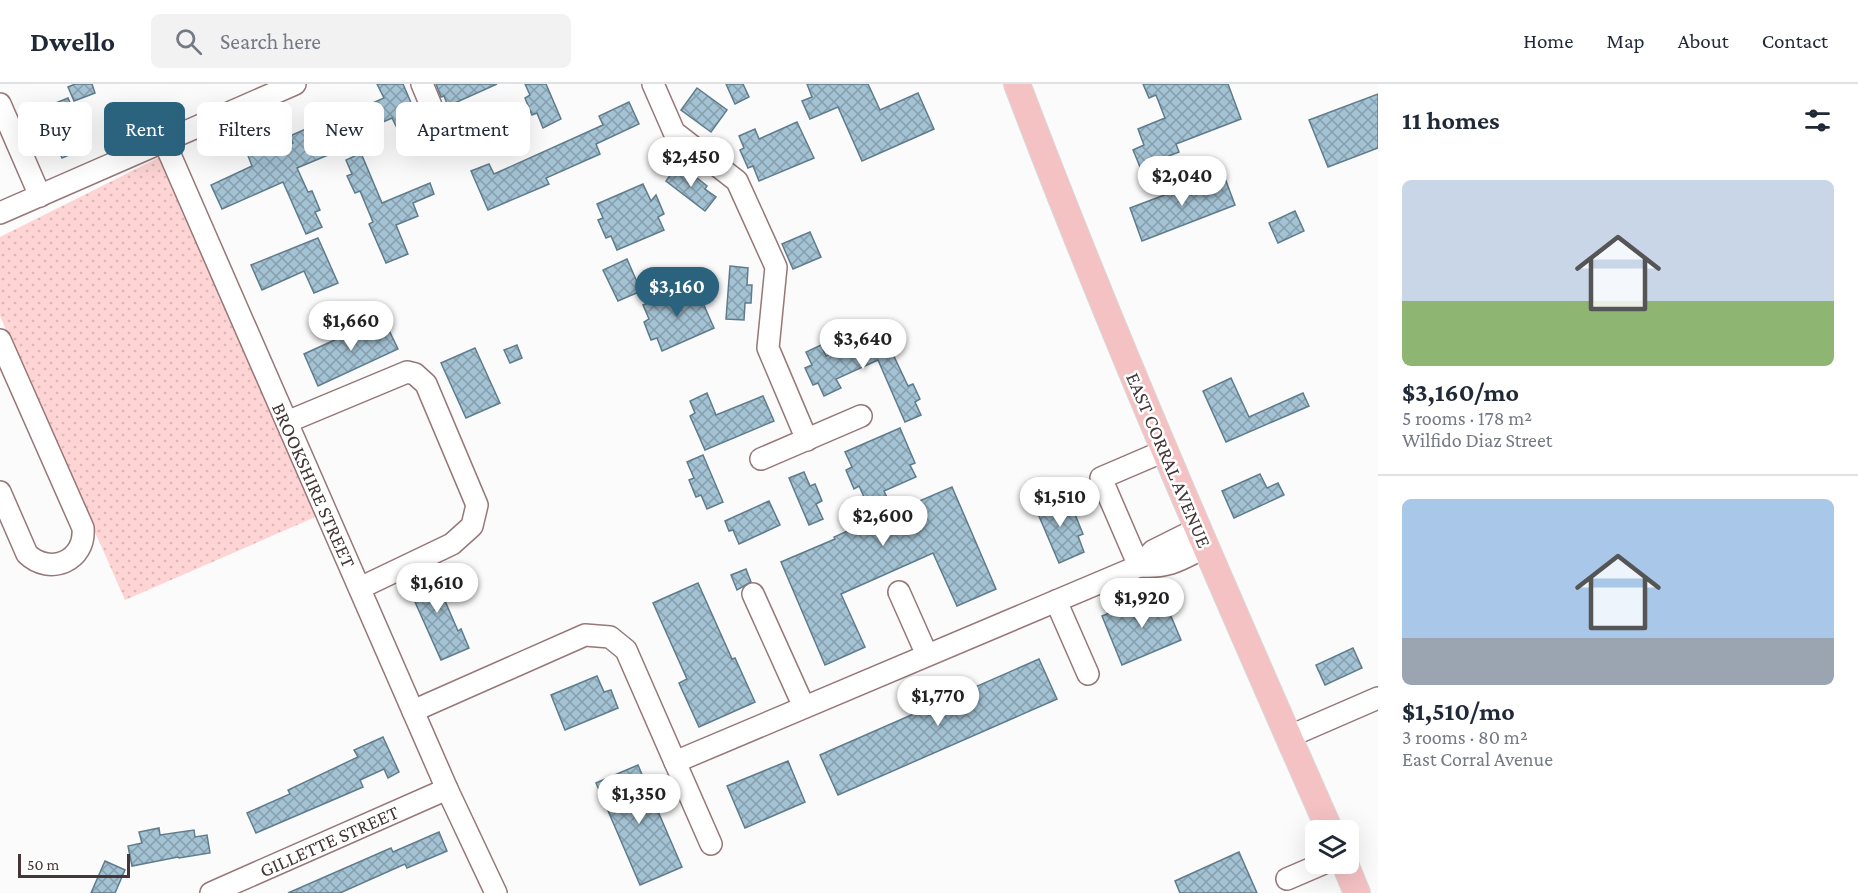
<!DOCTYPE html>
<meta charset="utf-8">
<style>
:root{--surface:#fff;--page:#f2f2f3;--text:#1f2937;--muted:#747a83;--line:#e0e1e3;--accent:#2b627d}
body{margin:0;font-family:"Crimson Pro",serif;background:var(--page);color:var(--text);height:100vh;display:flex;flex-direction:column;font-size:22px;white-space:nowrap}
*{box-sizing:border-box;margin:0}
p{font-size:20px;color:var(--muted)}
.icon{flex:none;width:33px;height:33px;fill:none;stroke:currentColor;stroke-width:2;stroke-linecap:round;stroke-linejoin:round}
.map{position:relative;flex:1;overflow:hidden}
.details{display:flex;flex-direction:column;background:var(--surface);width:480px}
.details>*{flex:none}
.guide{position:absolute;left:18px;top:18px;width:570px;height:54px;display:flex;gap:12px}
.controls{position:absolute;left:1305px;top:736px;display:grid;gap:12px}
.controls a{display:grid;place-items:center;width:54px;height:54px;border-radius:9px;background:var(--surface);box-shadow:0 6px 24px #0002;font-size:30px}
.scale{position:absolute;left:18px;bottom:15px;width:112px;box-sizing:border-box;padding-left:6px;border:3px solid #443636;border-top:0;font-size:16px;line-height:21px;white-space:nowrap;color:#443636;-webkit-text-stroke:4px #fff;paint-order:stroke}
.price{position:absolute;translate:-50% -51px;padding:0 14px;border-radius:21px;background:#fff;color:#222;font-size:20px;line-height:39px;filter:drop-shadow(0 2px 3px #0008)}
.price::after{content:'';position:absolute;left:50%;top:36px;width:18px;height:14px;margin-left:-9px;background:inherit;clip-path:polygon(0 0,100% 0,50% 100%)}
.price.current{background:var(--accent);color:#fff}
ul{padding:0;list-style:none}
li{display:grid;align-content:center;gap:12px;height:318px;padding:0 24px}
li+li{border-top:2px solid var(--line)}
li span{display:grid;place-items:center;height:186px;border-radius:9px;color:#555}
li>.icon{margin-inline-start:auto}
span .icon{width:108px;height:108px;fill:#fffc;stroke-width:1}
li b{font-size:26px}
h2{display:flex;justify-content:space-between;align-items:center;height:72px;padding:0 24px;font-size:26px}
.tag{padding:0 21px;border-radius:9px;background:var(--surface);box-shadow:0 6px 24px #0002;font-size:21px;line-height:54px}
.tag.current{background:var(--accent);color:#fff}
header{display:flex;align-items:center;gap:36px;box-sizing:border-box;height:84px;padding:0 30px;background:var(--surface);border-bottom:2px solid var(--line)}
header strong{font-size:28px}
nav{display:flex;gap:33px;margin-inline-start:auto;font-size:21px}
.search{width:420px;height:54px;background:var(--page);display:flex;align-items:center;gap:15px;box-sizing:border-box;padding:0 21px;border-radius:9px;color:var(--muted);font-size:22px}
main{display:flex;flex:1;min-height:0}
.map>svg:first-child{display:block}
</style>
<header>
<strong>Dwello</strong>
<div class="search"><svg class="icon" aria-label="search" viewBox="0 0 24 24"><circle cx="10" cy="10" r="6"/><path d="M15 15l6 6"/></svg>Search here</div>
<nav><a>Home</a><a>Map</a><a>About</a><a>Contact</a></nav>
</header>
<main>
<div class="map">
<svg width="1378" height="809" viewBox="0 0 1378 809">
<defs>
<pattern id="park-dots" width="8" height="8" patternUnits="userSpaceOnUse" patternTransform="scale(1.5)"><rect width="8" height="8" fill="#fed4d4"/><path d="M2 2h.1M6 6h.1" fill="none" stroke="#dbb7b7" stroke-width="1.8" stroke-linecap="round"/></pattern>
<pattern id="building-cross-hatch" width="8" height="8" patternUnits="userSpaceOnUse" patternTransform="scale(1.5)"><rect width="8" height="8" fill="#a3c2d3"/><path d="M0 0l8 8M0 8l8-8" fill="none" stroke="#869eac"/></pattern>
</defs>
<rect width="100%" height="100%" fill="#fbfbfb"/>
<!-- park -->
<path fill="url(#park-dots)" d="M162,72L320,431L125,516L0,232V153Z"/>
<!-- building -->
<g fill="url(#building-cross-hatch)" stroke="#5f7c8c" stroke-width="1.5">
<path d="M75,0H92L95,9L74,17L68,3Z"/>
<path d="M377,0H403L418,35L397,44L392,34L347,54L339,34L384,14Z"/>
<path d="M436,0H497L448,22L444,12L441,13Z"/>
<path d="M525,0H546L561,35L543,44L537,29L532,31L525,14L530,11Z"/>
<path d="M726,0H743L749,13L735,20Z"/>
<path d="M807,0H868L880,26L918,9L934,45L862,77L838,23L810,35L802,17L812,13Z"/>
<path d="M1143,0H1228L1241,35L1176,60L1179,68L1158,76L1161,83L1143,90L1133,66L1144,61L1138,45L1165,34L1156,11L1149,14Z"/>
<path d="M697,4L727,26L711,48L681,26Z"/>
<path d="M1378,10V64L1328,83L1309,36Z"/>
<path d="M68,14L90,62L62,74L41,25Z"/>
<path d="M629,18L639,40L596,60L600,70L546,94L549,100L488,126L471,87L489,80L494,90L603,41L599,32Z"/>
<path d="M797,38L814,74L759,97L753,82L748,84L740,66L744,64L739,52L755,45L759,55Z"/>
<path d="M315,41L328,71L297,84L308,108L312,107L320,126L315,128L322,143L306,150L283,98L222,125L211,101L252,82L243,59L261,52L269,70L293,59L290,52Z"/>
<path d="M361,69L382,119L430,99L434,110L413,119L418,132L396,141L408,170L386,179L369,140L373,138L360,107L355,109L347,92L352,90L346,76Z"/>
<path d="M676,83L690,93L692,90L707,102L705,105L716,113L705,127L666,97Z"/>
<path d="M1223,89L1235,121L1142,157L1130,124Z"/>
<path d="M643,100L651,117L656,111L664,130L658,133L664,146L617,166L611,152L606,154L598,136L603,134L597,120Z"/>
<path d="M1295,127L1304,147L1278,159L1269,139Z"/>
<path d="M810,148L821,173L793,185L782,160Z"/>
<path d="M318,154L338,199L314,209L304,187L262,206L251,181Z"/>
<path d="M627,175L641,207L618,217L603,186Z"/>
<path d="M730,182L748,184L747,201H752L751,219H745L744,236L726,235Z"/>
<path d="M696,203L714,244L662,267L657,254L651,256L644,238L649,235L643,221L681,205L683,209Z"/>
<path d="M383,234L398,265L318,302L304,270Z"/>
<path d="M882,247L908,302L913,300L920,315L915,318L921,331L905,338L878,276L836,295L841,304L824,312L818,299L813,301L805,284L812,281L806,268L821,261L826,272Z"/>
<path d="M517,261L522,274L510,279L504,266Z"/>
<path d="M475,264L500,319L466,334L441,279Z"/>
<path d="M1231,294L1249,333L1303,309L1309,322L1226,358L1203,307Z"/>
<path d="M707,309L716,331L763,312L774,337L705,366L690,332L695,329L690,317Z"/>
<path d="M900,344L915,379L910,381L916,393L884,407L894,428L952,403L996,505L957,522L933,469L841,510L865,563L825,581L781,478L835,455L834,453L874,435L859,402L854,405L846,386L852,383L845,368Z"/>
<path d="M703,371L723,418L707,425L701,411L696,413L689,396L694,394L687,378Z"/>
<path d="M804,388L810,402L815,400L822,417L816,420L823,435L809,441L789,394Z"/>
<path d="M1260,390L1267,404L1278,399L1284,411L1234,434L1222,407Z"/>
<path d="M1054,409L1063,428L1072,423L1083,450L1078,452L1084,468L1059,479L1033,418Z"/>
<path d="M769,417L780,441L739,460L733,446L729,447L725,437Z"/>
<path d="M436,485L446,508L442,510L458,547L461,545L469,564L441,576L406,498Z"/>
<path d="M746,485L751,498L737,506L731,491Z"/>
<path d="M698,499L732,575L735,574L755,618L699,643L679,599L687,595L653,519Z"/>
<path d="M1160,506L1181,556L1122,581L1102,532L1117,526L1119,531L1143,521L1140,514Z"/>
<path d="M1353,564L1362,584L1325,601L1316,581Z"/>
<path d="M1039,575L1057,615L838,711L820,671Z"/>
<path d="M597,592L604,608L611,606L618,624L565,646L551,611Z"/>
<path d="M383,653L399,688L388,694L384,685L360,696L363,703L256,749L247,729L290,710L288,706L358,673L354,666Z"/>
<path d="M788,677L805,718L745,744L727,702Z"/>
<path d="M638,681L682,783L640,801L596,699Z"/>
<path d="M159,744L160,751L194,746L195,753L207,751L210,769L179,774L178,773L132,782L128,762L142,759L139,748Z"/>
<path d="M439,748L447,767L407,784L405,780L340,809H288L391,764L393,768Z"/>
<path d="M1239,768L1257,809H1180L1175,797Z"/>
<path d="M105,777L125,786L115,809H91Z"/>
</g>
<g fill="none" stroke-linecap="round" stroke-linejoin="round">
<defs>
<g id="minor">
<path d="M422,0L447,60"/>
<path d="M653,0L674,48L737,97L776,183L768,264L807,356"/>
<path d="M0,20L40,112"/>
<path d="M164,57L447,705L496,809"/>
<path d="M0,129L295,0"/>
<path d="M0,256L83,444C86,477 50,492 27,470L0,408"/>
<path d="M287,338L407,288L415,290L426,300L477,421L472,442L452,460L360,504"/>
<path d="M761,375L861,332"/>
<path d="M1139,482L1101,394L1164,367"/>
<path d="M1139,482C1169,484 1180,476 1205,463"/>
<path d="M899,508L927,571"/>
<path d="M753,510L804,623"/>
<path d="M1056,517L1088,590"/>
<path d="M413,627L585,551L610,553L626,566L675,678L1139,482L1153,467L1197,445"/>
<path d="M1288,653L1378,614"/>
<path d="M675,678L711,760"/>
<path d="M1287,795L1322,780"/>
<path d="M211,809L447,705"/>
</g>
<g id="major">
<path d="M1017,0C1113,253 1221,500 1330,747"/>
<path d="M1345,780L1357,809"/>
</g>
</defs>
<!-- minor casing -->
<use href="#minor" stroke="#977778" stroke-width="24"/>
<!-- major casing -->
<use href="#major" stroke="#dad7d7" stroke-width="28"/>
<!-- minor -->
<use href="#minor" stroke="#fff" stroke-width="21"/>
<!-- major -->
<use href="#major" stroke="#f5c2c4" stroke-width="26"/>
</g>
<g text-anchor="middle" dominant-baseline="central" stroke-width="5" stroke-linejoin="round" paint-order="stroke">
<!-- street labels -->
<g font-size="20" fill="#443636" stroke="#fff">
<text transform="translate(1169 376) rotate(67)">EAST CORRAL AVENUE</text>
<text transform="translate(314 401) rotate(66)">BROOKSHIRE STREET</text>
<text transform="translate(329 757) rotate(-24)">GILLETTE STREET</text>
</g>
</g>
</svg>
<div class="controls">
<a><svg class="icon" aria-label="layers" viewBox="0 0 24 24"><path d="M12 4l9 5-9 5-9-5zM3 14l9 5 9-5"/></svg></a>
</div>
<div class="scale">50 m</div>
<b class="price" style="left:691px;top:104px">$2,450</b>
<b class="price" style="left:1182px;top:123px">$2,040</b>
<b class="price current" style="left:677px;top:234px">$3,160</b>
<b class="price" style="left:351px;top:268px">$1,660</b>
<b class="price" style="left:863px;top:286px">$3,640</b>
<b class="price" style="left:1060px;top:444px">$1,510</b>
<b class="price" style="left:883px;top:463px">$2,600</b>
<b class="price" style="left:437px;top:530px">$1,610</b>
<b class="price" style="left:1142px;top:545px">$1,920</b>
<b class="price" style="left:938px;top:643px">$1,770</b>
<b class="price" style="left:639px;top:741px">$1,350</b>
<div class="guide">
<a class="tag">Buy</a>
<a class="tag current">Rent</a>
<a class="tag">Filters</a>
<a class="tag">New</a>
<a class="tag">Apartment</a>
</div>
</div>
<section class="details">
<h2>11 homes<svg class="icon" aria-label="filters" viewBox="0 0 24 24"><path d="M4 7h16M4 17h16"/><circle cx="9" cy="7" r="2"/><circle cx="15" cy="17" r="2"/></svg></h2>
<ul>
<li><span style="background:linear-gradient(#c9d6e8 65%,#8fb573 0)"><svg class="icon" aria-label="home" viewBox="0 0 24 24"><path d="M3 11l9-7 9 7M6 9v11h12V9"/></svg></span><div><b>$3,160/mo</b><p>5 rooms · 178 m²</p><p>Wilfido Diaz Street</p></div></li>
<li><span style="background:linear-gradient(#a9c7e8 75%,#9aa5b1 0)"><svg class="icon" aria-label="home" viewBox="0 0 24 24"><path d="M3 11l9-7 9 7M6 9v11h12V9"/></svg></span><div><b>$1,510/mo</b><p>3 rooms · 80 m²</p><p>East Corral Avenue</p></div></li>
</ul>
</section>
</main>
